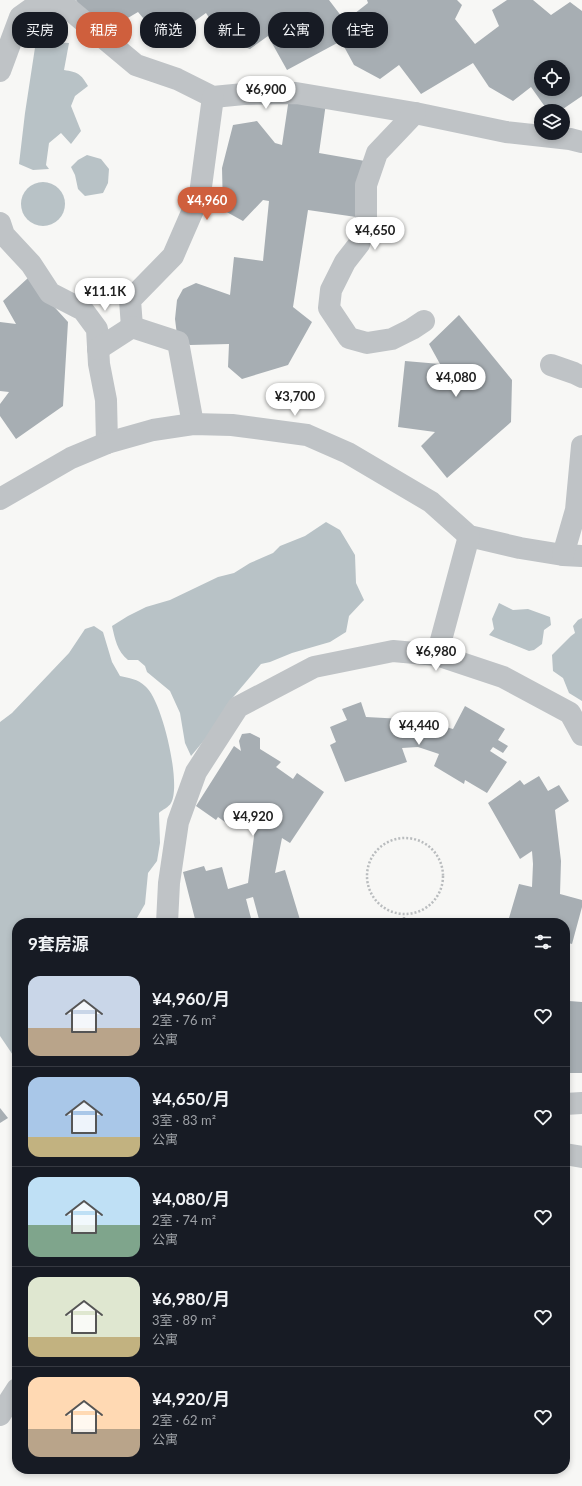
<!DOCTYPE html>
<html lang="zh">
<meta charset="utf-8">
<style>
:root{--surface:#171b24;--page:#242831;--text:#f1f3f6;--muted:#9ea1a6;--line:#363941;--accent:#cf5f3d}
body{margin:0;font-family:Lato,"Noto Sans SC",sans-serif;background:var(--page);color:var(--text);height:100vh;display:flex;flex-direction:column;font-size:15px;white-space:nowrap}
*{box-sizing:border-box;margin:0}
p{font-size:13px;color:var(--muted)}
.icon{flex:none;width:22px;height:22px;fill:none;stroke:currentColor;stroke-width:2;stroke-linecap:round;stroke-linejoin:round}
.map{position:relative;flex:1;overflow:hidden}
.drawer{position:absolute;left:12px;top:918px;width:558px;height:556px;display:flex;flex-direction:column;background:var(--surface);border-radius:16px;box-shadow:0 2px 6px #0003}
.drawer>*{flex:none}
.banner{position:absolute;left:12px;top:12px;width:558px;height:36px;display:flex;gap:8px}
.tools{position:absolute;left:534px;top:60px;display:grid;gap:8px}
.tools a{display:grid;place-items:center;width:36px;height:36px;border-radius:50%;background:var(--surface);box-shadow:0 2px 6px #0003;font-size:20px}
.price{position:absolute;translate:-50% -34px;padding:0 9px;border-radius:14px;background:#fff;color:#222;font-size:13px;line-height:26px;filter:drop-shadow(0 1px 2px #0008)}
.price::after{content:'';position:absolute;left:50%;top:24px;width:12px;height:9px;margin-left:-6px;background:inherit;clip-path:polygon(0 0,100% 0,50% 100%)}
.price.active{background:var(--accent);color:#fff}
ul{padding:0;list-style:none}
li{display:flex;align-items:center;gap:12px;height:100px;padding:0 16px}
li+li{border-top:1px solid var(--line)}
li span{display:grid;place-items:center;flex:none;width:112px;height:80px;border-radius:12px;color:#555}
li>.icon{margin-inline-start:auto}
span .icon{width:48px;height:48px;fill:#fffc;stroke-width:1}
li b{font-size:17px}
h2{display:flex;justify-content:space-between;align-items:center;height:48px;padding:0 16px;font-size:17px}
.chip{padding:0 14px;border-radius:16px;background:var(--surface);box-shadow:0 2px 6px #0003;font-size:14px;line-height:36px}
.chip.active{background:var(--accent);color:#fff}
.map>svg:first-child{display:block}
</style>
<div class="map">
<svg width="582" height="1486" viewBox="0 0 582 1486">
<rect width="100%" height="100%" fill="#f7f7f5"/>
<!-- water -->
<g fill="#b8c2c6">
<path d="M36,41L69,43L64,70C78,72 81,74 88,86L75,96L71,106L81,131L71,144L61,133L49,143L46,165L49,169L33,170L19,164L25,113Z"/>
<path d="M87,155L101,159L109,169L108,183L103,193L85,196L78,189L75,175L71,167L78,160Z"/>
<circle cx="43" cy="204" r="22"/>
<path d="M326,522L340,530L355,555L356,583L364,600L349,616L346,632L330,642L292,653L270,662L261,664L229,702L206,738L191,756L185,743L180,713L170,691L147,672L145,666L138,660H128C117,651 115,639 112,626L128,616L146,607L170,600L218,577L234,573L250,563L273,553L280,546L305,536Z"/>
<path d="M499,603L513,610L528,609L550,617L551,625L544,630L542,644L534,650L529,651L489,635L494,629L492,619Z"/>
<path d="M582,618V701L569,693L563,678L553,671L552,655L571,636L575,633L573,626L578,620Z"/>
<path d="M94,626L103,632L112,662L120,676C129,678 138,679 145,686C162,699 182,785 171,803C169,807 162,810 159,813L160,843L157,861L148,873L145,904L134,923H17V1061L0,1036V722L12,713L69,653L85,629Z"/>
</g>
<!-- building -->
<g fill="#a7aeb3" fill-rule="evenodd">
<path d="M76,0H329L345,21L368,3L367,0H457L462,5L455,19L475,44L499,26L492,10L507,0H533L551,15L570,2L582,11V96L560,111H548L531,87L513,101L489,87L473,63L421,94L399,65L380,79L354,65L341,41L287,70L268,36L250,49L222,38L206,13L164,43L138,12L116,25L84,12ZM541,67H563V89H541Z"/>
<path d="M289,98L326,103L319,153L365,161L356,217L308,210L293,307L312,322L288,365L242,379L228,367L229,344L190,345L177,335L175,319L177,300L183,289L196,283L230,295L234,257L263,261L269,201L263,200L243,221L223,210L222,168L233,125L257,121L275,143L282,145Z"/>
<path d="M28,278L68,322L63,406L16,439L0,416V404L9,392L0,391V322L16,324L3,301Z"/>
<path d="M459,315L512,380L511,422L447,478L421,446L435,432L398,427L405,361L440,364L429,344Z"/>
<path d="M361,702L366,717L422,720L453,729L465,706L505,729L498,740L508,746L503,753L493,747L490,751L507,762L487,793L465,780L464,784L434,766L439,754L418,747L402,748L407,762L345,782L330,745L336,742L330,727L347,720L342,709Z"/>
<path d="M250,733L260,738V749L281,762L276,767L293,779L297,773L324,792L290,843L282,838L275,873L285,870L301,923H260L253,897L246,899L252,922L248,923H196L183,872L204,866L206,871L222,867L228,889L248,883L257,813L248,806L232,827L218,817L216,820L196,806L234,746L241,751L239,741L242,734Z"/>
<path d="M539,776L548,791L559,785L569,801L555,810L561,861L560,894L582,900V907L572,944L565,942V923H511L513,918H509L519,884L532,887L533,864L532,851L520,859L488,803L520,780L524,785Z"/>
<path d="M569,1001L582,1002V1073H569L570,1051L565,1050V1014H568Z"/>
<path d="M0,1108L8,1118L0,1123Z"/>
</g>
<g fill="none" stroke-linecap="round" stroke-linejoin="round">
<!-- path -->
<g stroke="#b9bcbe" stroke-width="2.5" stroke-dasharray="2 2" stroke-linecap="butt">
<circle cx="405" cy="876" r="38"/>
<path d="M404,923V915"/>
</g>
<!-- minor -->
<g stroke="#bfc3c6" stroke-width="22">
<path d="M0,71L20,17L38,4H63L136,65L177,79L213,97L244,94L296,93L415,113L506,132L570,139L582,142"/>
<path d="M415,113L377,153L366,185V224L359,244L345,262L331,290L329,308L349,338L367,343L392,339L412,329L424,321"/>
<path d="M0,223L4,235L31,264L50,293L83,310L97,329L99,364L106,400L107,443"/>
<path d="M132,327L130,300L173,256L200,194L213,97"/>
<path d="M98,349L132,327L178,342L193,424"/>
<path d="M551,365L574,373L582,377"/>
<path d="M0,499L71,458L107,443L153,430L193,424L232,425L307,435L348,453L431,502L469,536L520,548L563,555L582,556"/>
<path d="M469,536L437,655L503,677L570,713L582,735"/>
<path d="M563,555L576,510L582,446"/>
<path d="M167,923L169,883L178,822L196,772L238,707L314,667L393,651L437,655"/>
<path d="M565,1104L582,1103"/>
<path d="M565,1154L582,1157"/>
<path d="M0,1415L17,1389"/>
</g>
</g>
</svg>
<div class="tools">
<a><svg class="icon" aria-label="locate" viewBox="0 0 24 24"><circle cx="12" cy="12" r="6"/><path d="M12 2v4M12 18v4M2 12h4M18 12h4"/></svg></a>
<a><svg class="icon" aria-label="layers" viewBox="0 0 24 24"><path d="M12 4l9 5-9 5-9-5zM3 14l9 5 9-5"/></svg></a>
</div>
<b class="price" style="left:266px;top:110px">¥6,900</b>
<b class="price active" style="left:207px;top:221px">¥4,960</b>
<b class="price" style="left:375px;top:251px">¥4,650</b>
<b class="price" style="left:105px;top:312px">¥11.1K</b>
<b class="price" style="left:456px;top:398px">¥4,080</b>
<b class="price" style="left:295px;top:417px">¥3,700</b>
<b class="price" style="left:436px;top:672px">¥6,980</b>
<b class="price" style="left:419px;top:746px">¥4,440</b>
<b class="price" style="left:253px;top:837px">¥4,920</b>
<div class="banner">
<a class="chip">买房</a>
<a class="chip active">租房</a>
<a class="chip">筛选</a>
<a class="chip">新上</a>
<a class="chip">公寓</a>
<a class="chip">住宅</a>
</div>
<section class="drawer">
<h2>9套房源<svg class="icon" aria-label="filters" viewBox="0 0 24 24"><path d="M4 7h16M4 17h16"/><circle cx="9" cy="7" r="2"/><circle cx="15" cy="17" r="2"/></svg></h2>
<ul>
<li><span style="background:linear-gradient(#c9d6e8 65%,#b9a48a 0)"><svg class="icon" aria-label="home" viewBox="0 0 24 24"><path d="M3 11l9-7 9 7M6 9v11h12V9"/></svg></span><div><b>¥4,960/月</b><p>2室 · 76 m²</p><p>公寓</p></div><svg class="icon" aria-label="heart" viewBox="0 0 24 24"><path d="M12 20l-8-8c-3-5 5-10 8-4 3-6 11-1 8 4z"/></svg></li>
<li><span style="background:linear-gradient(#a9c7e8 75%,#c2b280 0)"><svg class="icon" aria-label="home" viewBox="0 0 24 24"><path d="M3 11l9-7 9 7M6 9v11h12V9"/></svg></span><div><b>¥4,650/月</b><p>3室 · 83 m²</p><p>公寓</p></div><svg class="icon" aria-label="heart" viewBox="0 0 24 24"><path d="M12 20l-8-8c-3-5 5-10 8-4 3-6 11-1 8 4z"/></svg></li>
<li><span style="background:linear-gradient(#bfe0f5 60%,#7fa58c 0)"><svg class="icon" aria-label="home" viewBox="0 0 24 24"><path d="M3 11l9-7 9 7M6 9v11h12V9"/></svg></span><div><b>¥4,080/月</b><p>2室 · 74 m²</p><p>公寓</p></div><svg class="icon" aria-label="heart" viewBox="0 0 24 24"><path d="M12 20l-8-8c-3-5 5-10 8-4 3-6 11-1 8 4z"/></svg></li>
<li><span style="background:linear-gradient(#dfe7d0 75%,#c2b280 0)"><svg class="icon" aria-label="home" viewBox="0 0 24 24"><path d="M3 11l9-7 9 7M6 9v11h12V9"/></svg></span><div><b>¥6,980/月</b><p>3室 · 89 m²</p><p>公寓</p></div><svg class="icon" aria-label="heart" viewBox="0 0 24 24"><path d="M12 20l-8-8c-3-5 5-10 8-4 3-6 11-1 8 4z"/></svg></li>
<li><span style="background:linear-gradient(#ffd9b3 65%,#b9a48a 0)"><svg class="icon" aria-label="home" viewBox="0 0 24 24"><path d="M3 11l9-7 9 7M6 9v11h12V9"/></svg></span><div><b>¥4,920/月</b><p>2室 · 62 m²</p><p>公寓</p></div><svg class="icon" aria-label="heart" viewBox="0 0 24 24"><path d="M12 20l-8-8c-3-5 5-10 8-4 3-6 11-1 8 4z"/></svg></li>
</ul>
</section>
</div>
